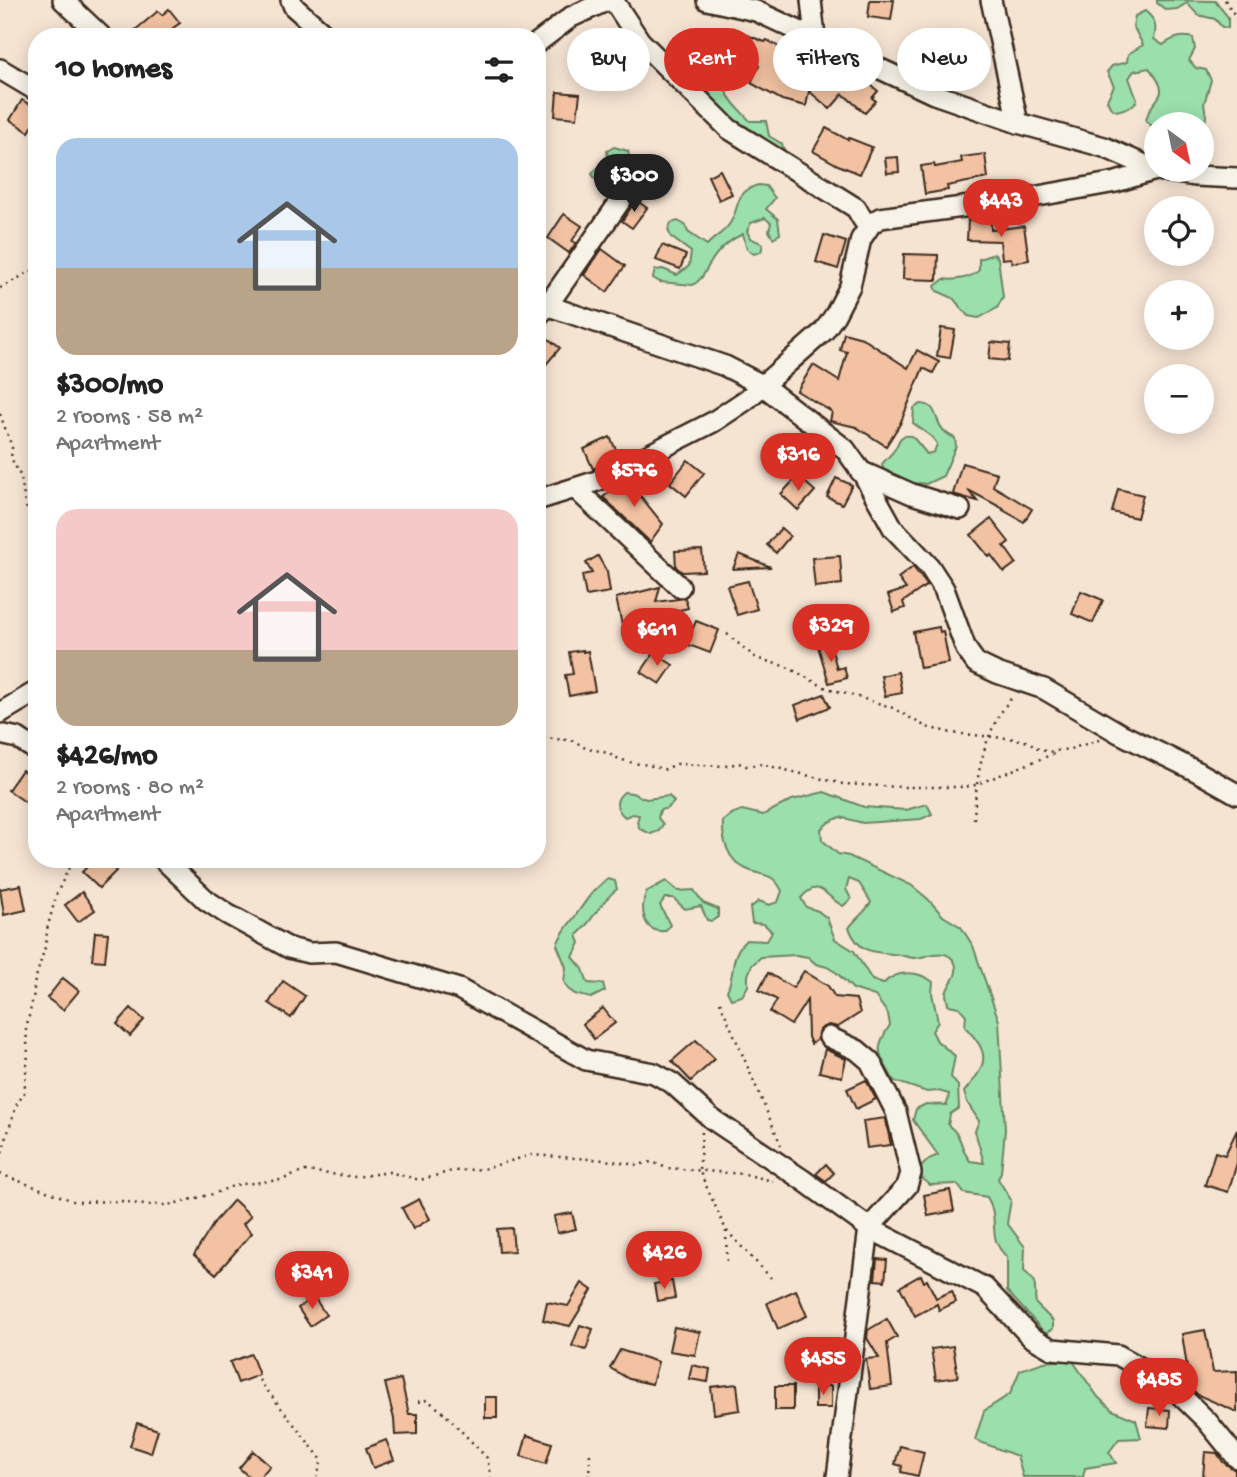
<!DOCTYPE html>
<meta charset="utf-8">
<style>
:root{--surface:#fff;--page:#f6f6f6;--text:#222;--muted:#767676;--accent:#d93025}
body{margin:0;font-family:"Gochi Hand",sans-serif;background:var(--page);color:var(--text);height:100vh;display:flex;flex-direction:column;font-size:26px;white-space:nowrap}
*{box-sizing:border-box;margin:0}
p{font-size:23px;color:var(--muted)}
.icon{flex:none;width:38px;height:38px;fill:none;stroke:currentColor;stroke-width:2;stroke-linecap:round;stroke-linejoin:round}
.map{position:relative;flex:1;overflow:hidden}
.panel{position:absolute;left:28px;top:28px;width:518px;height:840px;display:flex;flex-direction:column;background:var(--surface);border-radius:28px;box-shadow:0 4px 18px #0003}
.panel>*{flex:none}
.banner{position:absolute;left:567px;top:28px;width:564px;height:63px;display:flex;gap:14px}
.needle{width:46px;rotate:147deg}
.controls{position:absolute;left:1144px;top:112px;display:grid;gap:14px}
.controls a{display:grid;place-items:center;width:70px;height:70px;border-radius:50%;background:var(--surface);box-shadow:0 4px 18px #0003;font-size:35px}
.price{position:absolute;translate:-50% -60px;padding:0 16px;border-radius:24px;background:var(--accent);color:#fff;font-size:23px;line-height:46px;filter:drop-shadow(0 2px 4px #0008)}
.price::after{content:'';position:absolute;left:50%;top:42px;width:21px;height:16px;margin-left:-10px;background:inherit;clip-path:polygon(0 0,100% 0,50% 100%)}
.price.on{background:#222;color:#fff}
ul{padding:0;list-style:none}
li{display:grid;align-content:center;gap:14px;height:371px;padding:0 28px}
li span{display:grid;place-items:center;height:217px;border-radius:21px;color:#555}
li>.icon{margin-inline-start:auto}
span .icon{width:126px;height:126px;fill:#fffc;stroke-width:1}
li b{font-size:30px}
h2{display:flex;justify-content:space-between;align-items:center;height:84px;padding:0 28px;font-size:30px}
.tag{padding:0 24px;border-radius:32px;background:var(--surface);box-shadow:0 4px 18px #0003;font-size:24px;line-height:63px}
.tag.on{background:var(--accent);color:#fff}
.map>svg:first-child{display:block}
</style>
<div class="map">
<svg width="1237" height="1477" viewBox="0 0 1237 1477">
<rect width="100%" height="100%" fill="#f6e4d3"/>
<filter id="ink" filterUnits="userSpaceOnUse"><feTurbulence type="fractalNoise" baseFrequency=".0143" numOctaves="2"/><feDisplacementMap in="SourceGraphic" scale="14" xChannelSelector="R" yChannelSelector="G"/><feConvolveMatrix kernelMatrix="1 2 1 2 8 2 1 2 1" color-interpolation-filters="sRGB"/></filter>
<g filter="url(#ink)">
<!-- green -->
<g fill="#9be0ac" stroke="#6b8565" stroke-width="2" fill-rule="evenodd">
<path d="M1157,0L1215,1L1228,17V28L1222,27L1215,19L1198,15L1187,3L1177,9L1166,10L1157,3Z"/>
<path d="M1145,11C1156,20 1157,26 1154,39L1163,45C1173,38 1180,35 1193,38L1195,49L1189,60L1196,68L1206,70L1211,80L1204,104L1206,115L1202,148V124H1157V149L1152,142L1153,127L1146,121C1150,94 1176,101 1149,68L1134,71L1129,78L1137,100L1133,106L1117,111L1110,107L1107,100L1114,86L1107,72L1112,66L1127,62L1128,54L1143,45L1133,26L1135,16Z"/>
<path d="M715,84L723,86C730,101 739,109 750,121H766L769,136L782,144L785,152L777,156L712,102L708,87Z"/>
<path d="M614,147L628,151L633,173H656L660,179L657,186L642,196C633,193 630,183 622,180C617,179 609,183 603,184L596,180L592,174C596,167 603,166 608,159L607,151Z"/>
<path d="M758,185L766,186L775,198L766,209L778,219L780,234L773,238L769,231L771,223L765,218L751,223L747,231L750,238L763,244L761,252L754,254L747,249L743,234C731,239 717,251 711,262C704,272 704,278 693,285L660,282L653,278L655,270L663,269L677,275L689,266L691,252L671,237L668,230L671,223L678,221L685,225L688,232L707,245C713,238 723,233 728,226C741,210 732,193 758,185Z"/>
<path d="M994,254L998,258L1003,297L997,308L979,318L968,316L953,298L937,291L935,286L944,279C953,281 973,278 979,270V259Z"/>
<path d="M921,404C943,405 929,427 955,438L956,446L943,476L926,484L919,483L911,487L884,472L882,464C886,459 891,455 895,449C900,440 899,434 912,436L927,454L934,452L937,444L933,438L913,423L914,408Z"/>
<path d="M624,792L632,793L646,799L669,796L674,802L668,808L660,810L658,818L663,824L659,831L651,834L640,829L637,822L639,815L632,814L625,817C615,809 614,800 624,792Z"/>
<path d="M824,792L864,807L906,810L927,804L932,814L921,819L863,823L840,817L829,822L821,829L822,840L838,854L849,856L911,885L928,899L943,916L961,927L973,946L999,1021L1005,1130L1001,1172L998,1179L1011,1200L1007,1223L1025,1247L1024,1271C1040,1284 1033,1287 1036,1304L1053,1321V1329L1045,1333L1007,1291V1257C985,1237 1001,1219 987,1197L964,1193L957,1184L930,1185L922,1178L921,1167L929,1159L938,1155L913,1120L916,1109L926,1104L947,1105L949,1094L938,1091L927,1092L894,1081C880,1054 872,1052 890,1025L888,1014L875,996L853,989L837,973L827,967L816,964L808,957L796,955L761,957L752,965L748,975V986L742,996L731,999L727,991C736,971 729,956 746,940L766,941L772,932L764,924L752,923L750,908L759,901L769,905L778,902L782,891C772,871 763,877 746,869C727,860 722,839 723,821L732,814L742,810L763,815L792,800ZM849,879L859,883L871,902C865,913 856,918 849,928C859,952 870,952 893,954C900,954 908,958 915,958C928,957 947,946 955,963C960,976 948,983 946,994C946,995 948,1004 948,1005L959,1007L966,1015L965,1027C991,1054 988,1064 964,1092L967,1102L979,1121L975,1131L984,1163L970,1161C959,1147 964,1137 948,1125L950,1114L959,1108L958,1086L951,1077L955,1056L937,1041L932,1031L938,1022L932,993L933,982C918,970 896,970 883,984L872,980L854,951L835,939L827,918L818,911L806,907L801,898C820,876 826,898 843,906L851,899L846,889Z"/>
<path d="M608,879L615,881L617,889C600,902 593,921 577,935L580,943L573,957L583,969L588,983L603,984L605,991L591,998L575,994L568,989L564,982L566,967L557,945C562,931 570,924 578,912C588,898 594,888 608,879Z"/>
<path d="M666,881L678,891L694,890L703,903L718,909V917L712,921L707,920L701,906L685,909L673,898H665L660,905L670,925L665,931C642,933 640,909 646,892Z"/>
<path d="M1072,1360L1098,1397L1112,1410L1136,1420L1141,1438L1119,1439L1109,1452L1116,1463L1085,1468L1083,1477H1023L1017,1456L975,1440L984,1411L1010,1394L1020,1370L1044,1362Z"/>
</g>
<!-- building -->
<g fill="#f2c2a2" stroke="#3b2a1e" stroke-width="2">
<path d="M870,0H894L891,20L868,17Z"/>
<path d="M169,9L180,23L173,28L180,37H127L158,11L162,15Z"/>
<path d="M734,30L765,42L767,40L794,56L797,51L818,64L824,56L861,73L859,75L878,91L872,98L876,101L865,113L843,94L830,109L809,91L806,106L782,100L751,83L759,66L753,63L755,60L727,48Z"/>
<path d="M707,63L717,70L705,88L696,79Z"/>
<path d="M557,92L580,94L577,118L555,116Z"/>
<path d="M22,100L37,109V119L29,132L10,120Z"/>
<path d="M826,128L848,140L849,138L872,147L860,174L838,165L813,151Z"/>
<path d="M985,154L988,178L947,186L948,190L925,194L921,166L934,164L935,167L962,162L961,157Z"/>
<path d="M898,157L899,172L887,173L885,158Z"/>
<path d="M720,170L732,194L719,200L708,176Z"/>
<path d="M636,200L647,208L632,228L622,221Z"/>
<path d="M564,214L582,226L572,241L576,243L569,253L548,238Z"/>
<path d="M968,220L991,221V230L1024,226L1029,260L1012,263L1011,258L1002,259L1000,241L967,240Z"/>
<path d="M824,235L846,242L838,269L816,262Z"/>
<path d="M662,245L686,255L680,269L656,260Z"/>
<path d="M602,249L625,266L607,292L584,275Z"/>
<path d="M904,254L938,255L937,280L903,279Z"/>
<path d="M941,328L955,330L950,358L937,356Z"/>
<path d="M537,330L560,348L537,375Z"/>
<path d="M844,333L862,338L908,368L917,350L939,362L933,373L923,368L900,424L886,446L856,427L830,421L832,412L797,391L813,365L839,381L847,352L840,350Z"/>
<path d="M991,342L1010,344L1008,361L989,359Z"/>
<path d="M610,437L619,456L593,469L584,449Z"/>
<path d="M688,460L704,473L686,496L670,483Z"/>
<path d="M962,463L997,473L993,486L1032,509L1024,522L1003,510L1004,509L968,490L977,501L953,494Z"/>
<path d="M798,476L815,491L798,510L781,494Z"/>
<path d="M629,478L633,487L663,524L650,542L603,497Z"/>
<path d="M836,478L852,485L842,504L827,497Z"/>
<path d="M1118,489L1143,495L1137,518L1112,512Z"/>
<path d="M991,519L1009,542L1004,546L1016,563L1004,572L991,555L989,557L971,535Z"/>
<path d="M781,528L790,536L776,553L767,545Z"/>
<path d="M702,550L704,571L682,572L676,567L675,551Z"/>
<path d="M739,554L771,567L733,569Z"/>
<path d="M598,556L607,572L610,592L586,596L582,575L592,573L586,563Z"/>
<path d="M840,556L842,584L815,587L812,558Z"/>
<path d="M913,567L927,585L903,602L905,608L894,612L888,595L906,589L898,578Z"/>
<path d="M748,581L757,609L737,615L727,586Z"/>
<path d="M660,587L656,602L685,598L688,608L643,619L645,628L624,634L616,598Z"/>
<path d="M1081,591L1103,600L1093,623L1072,614Z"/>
<path d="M696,621L719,630L710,653L686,644Z"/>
<path d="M939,627L940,632L943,631L949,663L920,668L913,632Z"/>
<path d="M830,643L837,669L844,667L847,678L829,683L818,646Z"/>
<path d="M583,650V652L588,651L595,691L569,696L565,675L573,674L569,652Z"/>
<path d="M654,653L673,665L660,684L641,672Z"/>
<path d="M898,672L902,693L885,696L881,676Z"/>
<path d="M824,694L830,707L800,719L795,705Z"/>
<path d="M22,770L37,781V793L28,804L8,790Z"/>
<path d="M95,859H105L116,871L99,888L82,872Z"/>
<path d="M21,885L26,910L4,915L0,889Z"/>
<path d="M82,892L95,910L78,922L65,905Z"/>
<path d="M95,932L108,933L105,961L92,960Z"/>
<path d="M804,971L828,986L835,997L856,999L860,1013L838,1027L829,1025L823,1027L818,1032L817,1040L811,1044L808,1037L807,1000L791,1025L770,1012L777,1000L759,990L768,973L793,988Z"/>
<path d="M63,978L79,991L63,1010L47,998Z"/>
<path d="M283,981L305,996L291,1018L269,1003Z"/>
<path d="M131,1008L144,1020L130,1036L117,1024Z"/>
<path d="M603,1008L615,1023L594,1039L583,1024Z"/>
<path d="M696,1040L715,1059L691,1081L672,1061Z"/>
<path d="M825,1049L846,1059L842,1077L819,1072Z"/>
<path d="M866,1080L876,1099L856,1109L847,1089Z"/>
<path d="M885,1118L891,1145L867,1148L863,1121Z"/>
<path d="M1237,1130V1163L1228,1192L1205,1185L1215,1152L1225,1155Z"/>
<path d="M826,1164L834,1173L826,1181L816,1174Z"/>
<path d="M950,1190L954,1211L928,1216L924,1195Z"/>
<path d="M419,1199L430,1219L413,1229L402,1208Z"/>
<path d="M234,1200L251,1216L243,1224L252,1233L216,1274L194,1255L216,1220Z"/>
<path d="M572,1213L576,1229L557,1233L554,1216Z"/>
<path d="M512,1228L514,1251L499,1252L497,1229Z"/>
<path d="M877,1259L887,1260L885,1281L875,1280Z"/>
<path d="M921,1275L924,1282L927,1280L936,1298L952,1291L956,1302L939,1310L937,1304L915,1316L900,1287Z"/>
<path d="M672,1281L675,1298L657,1301L654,1284Z"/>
<path d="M582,1283L592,1290L570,1326L543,1320L547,1302L568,1306Z"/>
<path d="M796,1290L807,1316L778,1329L767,1303Z"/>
<path d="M314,1297L326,1315L310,1326L298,1308Z"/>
<path d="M887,1319L897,1337L887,1343L892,1386L870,1389L866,1359L879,1358L867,1338L868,1330Z"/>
<path d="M580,1325L593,1329L586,1350L572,1346Z"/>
<path d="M674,1327L700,1332L695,1355L669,1351Z"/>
<path d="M1205,1330L1213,1372L1237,1371V1412L1198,1395L1190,1387L1182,1334Z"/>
<path d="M953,1346L958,1377L936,1380L931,1349Z"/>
<path d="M620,1350L658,1362L652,1384L629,1379L610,1368Z"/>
<path d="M251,1354L259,1375L238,1383L230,1362Z"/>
<path d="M692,1365L710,1369L708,1382L689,1379Z"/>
<path d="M401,1379L409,1414H417V1434L395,1435L394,1419L385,1383Z"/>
<path d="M737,1384L740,1410L714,1414L711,1387Z"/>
<rect x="775" y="1386" width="18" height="24"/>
<rect x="815" y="1386" width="16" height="22"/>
<rect x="485" y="1397" width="12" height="21"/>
<path d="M1149,1408L1170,1410L1169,1428L1147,1426Z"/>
<path d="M137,1423L158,1430L151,1453L130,1446Z"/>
<path d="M527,1435L552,1443L546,1464L521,1456Z"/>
<path d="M386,1440L394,1460L373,1468L366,1448Z"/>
<path d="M900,1446L924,1452L918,1476L901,1472L902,1466L895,1464Z"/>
<path d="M253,1451L270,1466L260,1477H249L239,1468Z"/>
<path d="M1205,1452L1217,1453L1223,1462L1235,1470V1477H1203Z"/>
</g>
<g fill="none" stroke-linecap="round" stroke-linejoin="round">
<defs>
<g id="minor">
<path d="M63,0L102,37"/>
<path d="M291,0L294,7L328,37"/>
<path d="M613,0L640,41L729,129L856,208L863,220L871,224"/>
<path d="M707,0L756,11L934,94L1018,123L1104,147L1156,170L1195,176L1237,178"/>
<path d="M811,0L815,37"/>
<path d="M991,0L1018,123"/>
<path d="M537,43L571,17L608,0"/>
<path d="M0,69L37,91"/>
<path d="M537,302L725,366L762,385L845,449L863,474L893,528L929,566L944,589L966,649L976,663L997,673L1044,689L1119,733L1198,772L1237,794"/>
<path d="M537,317L547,306L626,193"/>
<path d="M860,471L912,494L960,509"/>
<path d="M576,489L680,587"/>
<path d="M537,500L597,481L713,422L746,400L824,331L835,315L850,286L861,239L871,224L880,218L1016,200L1116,182L1156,170"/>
<path d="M0,713L37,691"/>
<path d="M0,734L18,738L37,751"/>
<path d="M163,859L206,900L227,914L289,948L309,953L336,952L459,989L586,1060L654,1073L672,1083L712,1119L803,1180L869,1228L985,1288L1031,1337L1052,1349L1118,1355L1169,1384L1207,1421L1237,1458"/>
<path d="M829,1037L857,1050L870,1061L896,1112L911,1173L907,1186L869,1228L837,1477"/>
</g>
</defs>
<!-- minor casing -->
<use href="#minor" stroke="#3b2a1e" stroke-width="24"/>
<!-- path -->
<g stroke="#3b2a1e" stroke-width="2.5" stroke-dasharray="2 5" stroke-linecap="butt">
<path d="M1225,0L1237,19"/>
<path d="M0,288L37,268"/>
<path d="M0,414L12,447L11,458L21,477L25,504L33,524L37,527"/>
<path d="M727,634L756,658L787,667L824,687L891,707L926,727L952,733L1016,739L1029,742L1039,749L1048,752L1070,749L1099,740"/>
<path d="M537,735L546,738L576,741C583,749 590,749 600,751C609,753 617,759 626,761C642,766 646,762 663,770L677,764L725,766L739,763L746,766L761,764L843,784L902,787H964L975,785L1058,752"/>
<path d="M974,819C976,775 983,733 1012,697"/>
<path d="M720,1002L781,1145"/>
<path d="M702,1132L699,1170L726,1230L771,1278"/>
<path d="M0,1159L16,1106L24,1093L28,1054L26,1030L34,993V984L46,944L47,929L57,893L73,859"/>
<path d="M0,1174L76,1202L121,1201L144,1205H168L213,1194L235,1185L281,1180L305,1171L356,1177L389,1172L420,1180L452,1171L483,1169L531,1155L605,1160L636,1165L652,1162L667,1168L744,1174L773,1181"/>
<path d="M726,1231L727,1266"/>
<path d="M259,1380L322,1460L317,1477"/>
<path d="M418,1402L427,1400L443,1412L487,1458L491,1477"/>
<path d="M589,1477L590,1453"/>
</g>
<!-- minor -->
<use href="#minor" stroke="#f7f3e8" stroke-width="19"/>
</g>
</g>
</svg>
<div class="controls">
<a><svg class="needle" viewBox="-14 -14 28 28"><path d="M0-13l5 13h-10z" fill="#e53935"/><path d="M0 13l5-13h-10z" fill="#767676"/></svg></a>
<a><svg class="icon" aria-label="locate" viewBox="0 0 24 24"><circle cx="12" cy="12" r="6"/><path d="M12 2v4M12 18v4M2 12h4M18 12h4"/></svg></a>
<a>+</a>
<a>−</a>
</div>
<b class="price on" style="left:634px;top:214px">$300</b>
<b class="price" style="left:1001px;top:239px">$443</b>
<b class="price" style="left:798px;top:493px">$316</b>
<b class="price" style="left:634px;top:509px">$576</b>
<b class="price" style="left:831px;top:664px">$329</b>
<b class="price" style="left:657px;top:668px">$611</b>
<b class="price" style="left:664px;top:1291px">$426</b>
<b class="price" style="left:312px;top:1311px">$341</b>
<b class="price" style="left:823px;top:1397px">$455</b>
<b class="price" style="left:1159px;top:1418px">$485</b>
<div class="banner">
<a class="tag">Buy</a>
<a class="tag on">Rent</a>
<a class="tag">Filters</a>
<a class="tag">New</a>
</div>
<section class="panel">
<h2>10 homes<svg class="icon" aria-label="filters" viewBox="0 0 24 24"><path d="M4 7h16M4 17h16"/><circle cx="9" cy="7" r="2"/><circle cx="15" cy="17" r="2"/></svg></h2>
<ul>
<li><span style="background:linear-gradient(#a9c7e8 60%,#b9a48a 0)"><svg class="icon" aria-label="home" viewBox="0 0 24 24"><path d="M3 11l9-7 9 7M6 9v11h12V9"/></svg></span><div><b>$300/mo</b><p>2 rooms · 58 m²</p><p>Apartment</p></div></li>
<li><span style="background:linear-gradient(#f6c9c9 65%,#b9a48a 0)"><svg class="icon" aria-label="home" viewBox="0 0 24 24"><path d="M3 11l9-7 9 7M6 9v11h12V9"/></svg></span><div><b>$426/mo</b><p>2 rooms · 80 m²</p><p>Apartment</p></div></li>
</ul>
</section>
</div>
